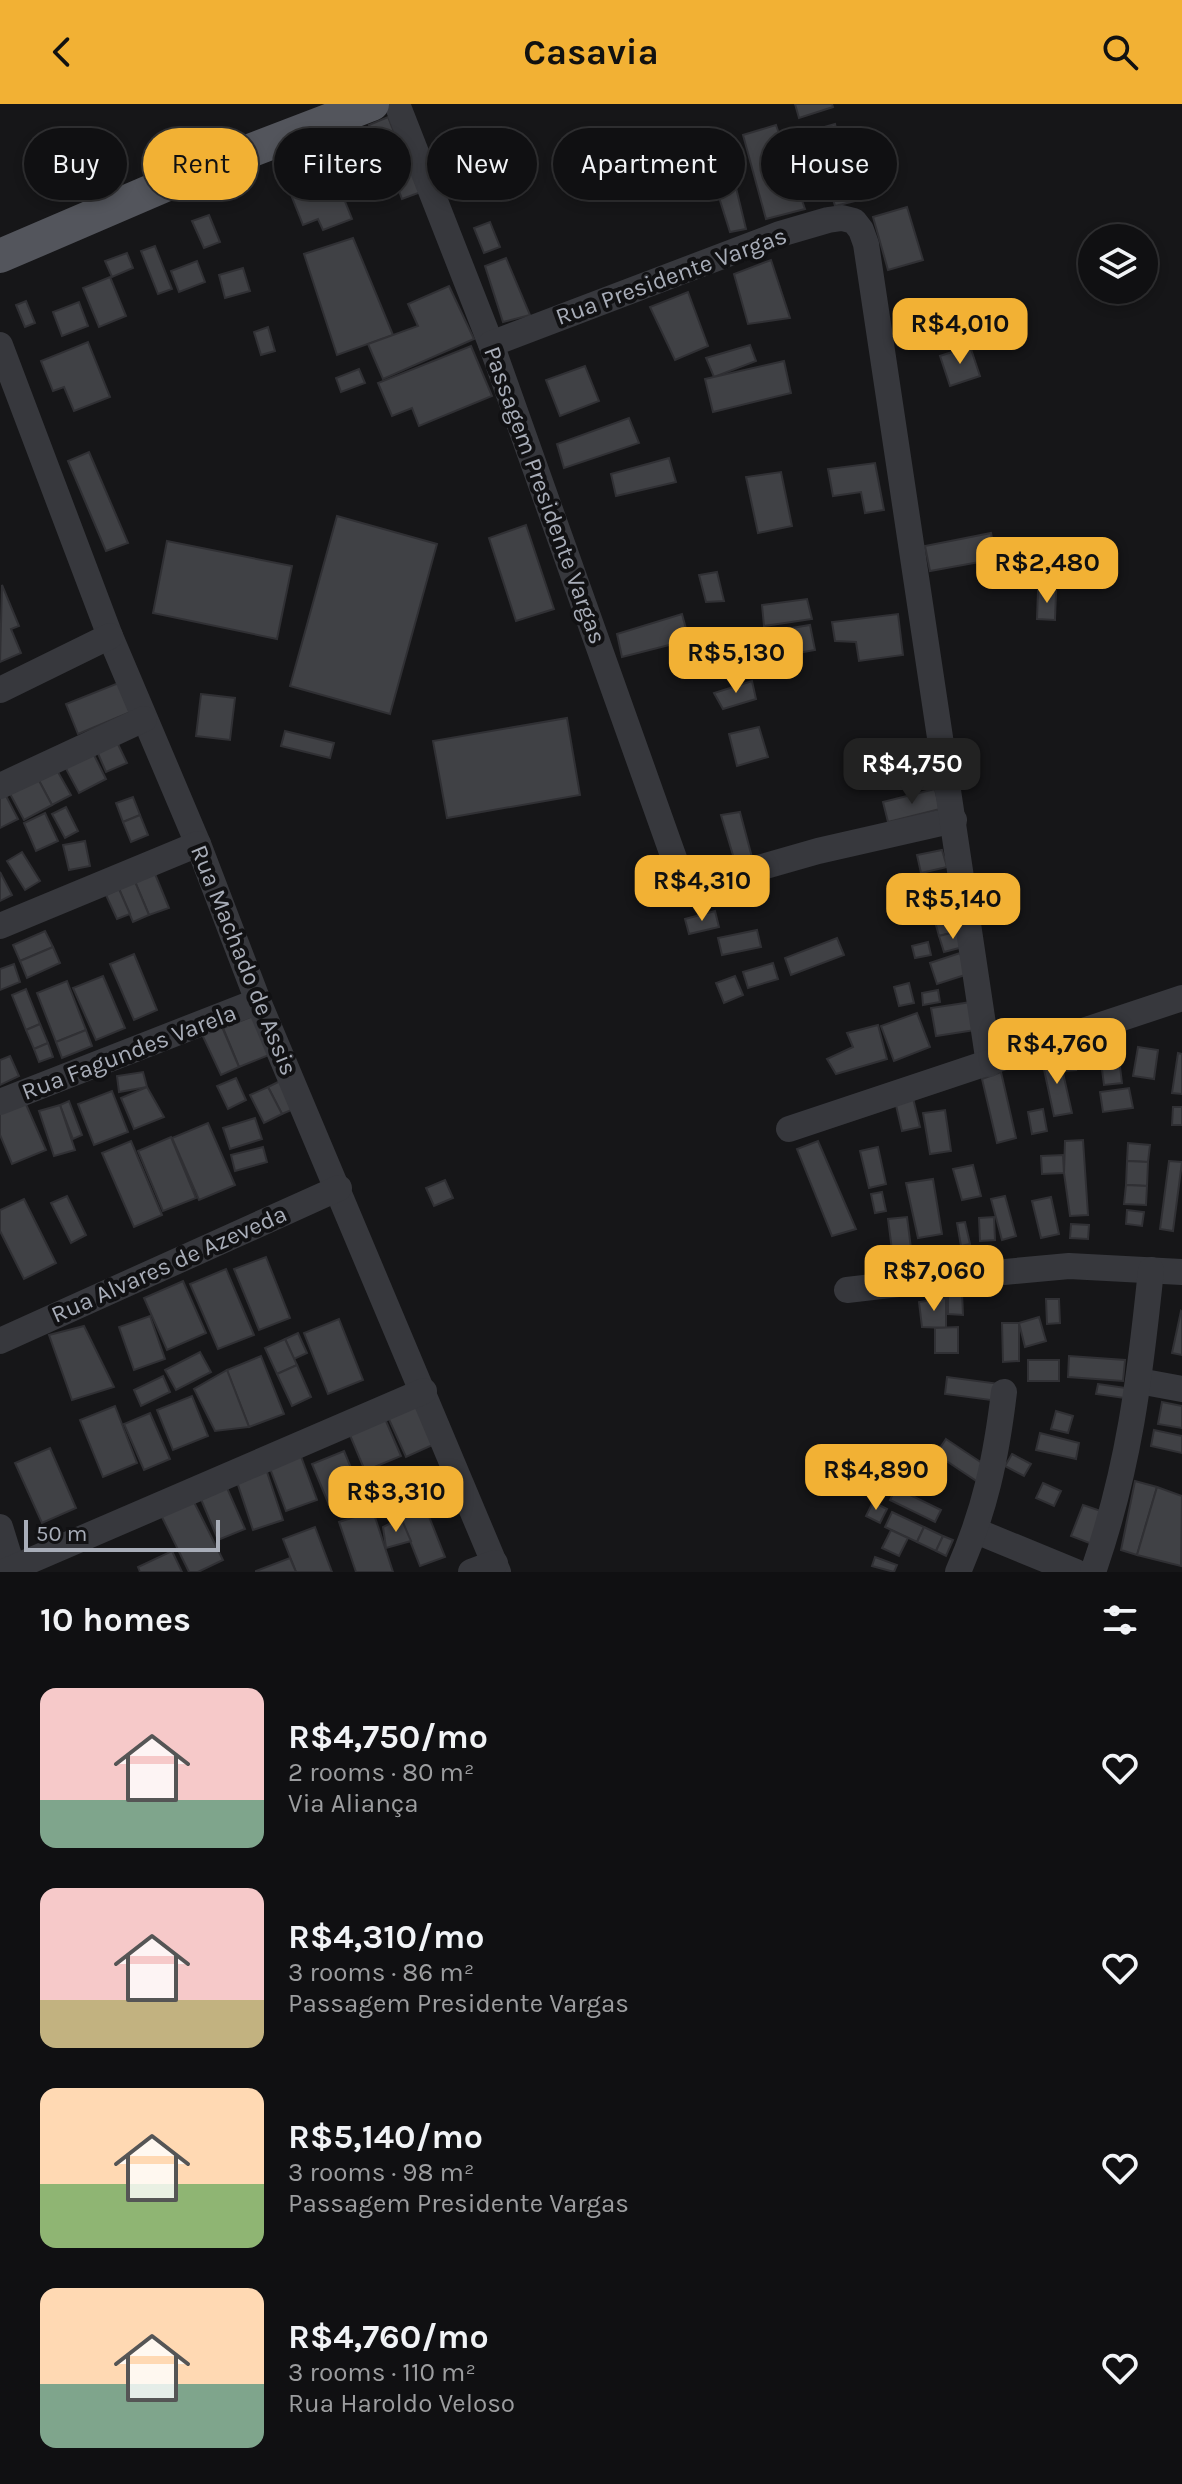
<!DOCTYPE html>
<meta charset="utf-8">
<style>
:root{--surface:#101012;--page:#19191b;--text:#f1f3f6;--muted:#9c9d9f;--line:#303032;--accent:#f2b134}
body{margin:0;font-family:Karla,sans-serif;background:var(--page);color:var(--text);height:100vh;display:flex;flex-direction:column;font-size:30px;white-space:nowrap}
*{box-sizing:border-box;margin:0}
p{font-size:26px;color:var(--muted)}
.icon{flex:none;width:44px;height:44px;fill:none;stroke:currentColor;stroke-width:2;stroke-linecap:round;stroke-linejoin:round}
.map{position:relative;height:1468px;overflow:hidden}
.drawer{display:flex;flex-direction:column;background:var(--surface);flex:1}
.drawer>*{flex:none}
.banner{position:absolute;left:24px;top:24px;width:1134px;height:72px;display:flex;gap:16px}
.buttons{position:absolute;left:1078px;top:120px;display:grid;gap:16px}
.buttons a{display:grid;place-items:center;width:80px;height:80px;border-radius:50%;background:var(--surface);box-shadow:0 4px 12px #0003,0 0 0 2px var(--line);font-size:40px}
.scale{position:absolute;left:24px;bottom:20px;width:196px;box-sizing:border-box;padding-left:8px;border:4px solid #a8adb8;border-top:0;font-size:22px;line-height:28px;white-space:nowrap;color:#a8adb8;-webkit-text-stroke:6px #111113;paint-order:stroke}
.price{position:absolute;translate:-50% -68px;padding:0 18px;border-radius:16px;background:var(--accent);color:#111;font-size:26px;line-height:52px;filter:drop-shadow(0 2px 4px #0008)}
.price::after{content:'';position:absolute;left:50%;top:48px;width:24px;height:18px;margin-left:-12px;background:inherit;clip-path:polygon(0 0,100% 0,50% 100%)}
.price.current{background:#222;color:#fff}
ul{padding:0;list-style:none}
li{display:flex;align-items:center;gap:24px;height:200px;padding:0 40px}
li span{display:grid;place-items:center;flex:none;width:224px;height:160px;border-radius:16px;color:#555}
li>.icon{margin-inline-start:auto}
span .icon{width:96px;height:96px;fill:#fffc;stroke-width:1}
li b{font-size:34px}
h2{display:flex;justify-content:space-between;align-items:center;height:96px;padding:0 40px;font-size:34px}
.tag{padding:0 28px;border-radius:36px;background:var(--surface);box-shadow:0 4px 12px #0003,0 0 0 2px var(--line);font-size:28px;line-height:72px}
.tag.current{background:var(--accent);color:#111}
header{display:flex;justify-content:space-between;align-items:center;height:104px;padding:0 40px;background:var(--accent);color:#111;font-size:36px;font-weight:700}
.map>svg:first-child{display:block}
</style>
<header><svg class="icon" aria-label="back" viewBox="0 0 24 24"><path d="M15 5l-7 7 7 7"/></svg>Casavia<svg class="icon" aria-label="search" viewBox="0 0 24 24"><circle cx="10" cy="10" r="6"/><path d="M15 15l6 6"/></svg></header>
<div class="map">
<svg width="1182" height="1468" viewBox="0 0 1182 1468">
<rect width="100%" height="100%" fill="#161618"/>
<!-- building -->
<g fill="#404145" stroke="#303034" stroke-width="2">
<path d="M795,0H832L833,3L799,14Z"/>
<path d="M388,13L403,51L385,58L369,21Z"/>
<path d="M835,20L855,97L835,102L814,26Z"/>
<path d="M776,21L805,105L766,115L743,31Z"/>
<path d="M475,23L481,40L448,53L441,36Z"/>
<path d="M326,50L352,115L323,126L318,115L303,121L282,68Z"/>
<path d="M409,59L421,88L402,95L391,66Z"/>
<path d="M731,63L746,125L730,128L711,68Z"/>
<path d="M907,103L923,156L888,166L873,113Z"/>
<path d="M209,111L220,138L204,144L192,117Z"/>
<path d="M490,118L500,143L484,149L474,124Z"/>
<path d="M353,134L393,231L337,251L304,150Z"/>
<path d="M155,142L172,185L158,190L141,147Z"/>
<path d="M127,149L133,164L112,173L105,157Z"/>
<path d="M506,154L530,211L503,218L485,162Z"/>
<path d="M771,156L790,214L748,220L734,170Z"/>
<path d="M197,157L205,178L179,188L171,167Z"/>
<path d="M243,164L250,187L225,194L219,171Z"/>
<path d="M110,173L126,212L99,223L83,184Z"/>
<path d="M449,182L474,235L383,275L368,240L418,222L408,200Z"/>
<path d="M688,188L708,242L675,256L650,203Z"/>
<path d="M26,197L35,219L25,223L16,201Z"/>
<path d="M79,198L88,222L62,232L53,208Z"/>
<path d="M268,223L275,247L261,251L254,228Z"/>
<path d="M88,238L110,293L74,307L64,283L53,287L41,257Z"/>
<path d="M750,241L756,257L714,273L706,254Z"/>
<path d="M471,242L492,292L419,322L412,304L392,312L378,279Z"/>
<path d="M970,242L980,272L950,282L940,252Z"/>
<path d="M784,257L791,289L713,308L705,275Z"/>
<path d="M585,262L599,297L560,312L546,276Z"/>
<path d="M359,265L365,279L341,288L336,274Z"/>
<path d="M629,314L639,339L564,364L557,340Z"/>
<path d="M89,348L128,439L106,447L68,357Z"/>
<path d="M669,354L676,378L616,392L611,370Z"/>
<path d="M875,359L884,406L865,409L861,388L833,392L828,365Z"/>
<path d="M781,368L792,422L758,429L746,373Z"/>
<path d="M337,412L437,440L390,610L290,582Z"/>
<path d="M526,421L554,505L516,517L489,434Z"/>
<path d="M991,429L996,455L930,467L925,442Z"/>
<path d="M167,437L292,462L277,535L153,509Z"/>
<path d="M717,468L724,497L706,498L699,471Z"/>
<path d="M2,481L19,522L11,525L21,549L0,558Z"/>
<path d="M1038,487H1056L1055,516L1037,515Z"/>
<path d="M807,495L812,515L764,522L762,501Z"/>
<path d="M682,510L689,536L622,553L617,530Z"/>
<path d="M898,510L903,551L859,557L856,538L835,537L832,518Z"/>
<path d="M810,521L815,546L770,554L767,528Z"/>
<path d="M752,577L756,595L723,605L714,589Z"/>
<path d="M121,578L133,607L78,630L66,600Z"/>
<path d="M201,590L235,594L230,636L196,632Z"/>
<path d="M567,614L580,691L447,714L433,637Z"/>
<path d="M759,623L768,653L737,662L729,630Z"/>
<path d="M285,627L334,639L330,654L281,642Z"/>
<path d="M116,636L127,659L106,668L96,645Z"/>
<path d="M92,647L106,675L79,689L64,661Z"/>
<path d="M54,661L71,691L52,701L36,671Z"/>
<path d="M36,671L52,701L24,716L8,686Z"/>
<path d="M935,685L940,705L888,718L883,698Z"/>
<path d="M4,688L18,715L0,724V690Z"/>
<path d="M133,693L140,711L123,718L116,699Z"/>
<path d="M66,703L78,727L65,734L52,710Z"/>
<path d="M740,708L753,757L735,758L721,711Z"/>
<path d="M45,709L58,737L36,747L24,719Z"/>
<path d="M140,711L148,731L131,738L123,718Z"/>
<path d="M85,737L90,762L69,766L63,741Z"/>
<path d="M942,746L947,763L921,769L917,751Z"/>
<path d="M22,748L40,777L25,786L7,757Z"/>
<path d="M153,765L169,804L149,811L133,773Z"/>
<path d="M0,768L12,791L0,797Z"/>
<path d="M133,773L149,811L133,818L117,780Z"/>
<path d="M119,785L130,810L117,815L106,791Z"/>
<path d="M715,807L719,823L689,830L685,815Z"/>
<path d="M957,807L963,826L939,832L934,814Z"/>
<path d="M757,826L761,843L722,851L718,834Z"/>
<path d="M963,826L967,842L944,848L939,832Z"/>
<path d="M45,827L53,843L20,857L13,841Z"/>
<path d="M837,834L844,851L791,871L785,854Z"/>
<path d="M928,838L931,851L915,854L912,842Z"/>
<path d="M53,843L60,859L27,874L20,857Z"/>
<path d="M960,849L968,870L937,880L930,859Z"/>
<path d="M134,850L157,906L134,916L110,860Z"/>
<path d="M773,859L778,875L748,884L743,868Z"/>
<path d="M14,860L20,878L0,886V865Z"/>
<path d="M103,872L125,924L96,936L73,884Z"/>
<path d="M735,872L743,891L724,899L716,879Z"/>
<path d="M67,877L86,926L56,938L37,889Z"/>
<path d="M909,879L914,899L899,902L894,883Z"/>
<path d="M26,885L40,920L26,926L12,891Z"/>
<path d="M938,886L940,898L923,901L922,889Z"/>
<path d="M978,897L982,925L936,932L931,904Z"/>
<path d="M917,909L930,943L894,957L881,922Z"/>
<path d="M258,910L274,949L239,963L223,924Z"/>
<path d="M220,918L239,963L221,971L199,924Z"/>
<path d="M40,920L48,939L34,945L26,926Z"/>
<path d="M878,921L887,955L836,970L827,955L853,943L847,929Z"/>
<path d="M86,926L92,942L62,954L56,938Z"/>
<path d="M48,939L53,953L39,958L34,945Z"/>
<path d="M1062,941L1069,943L1076,966L1064,967Z"/>
<path d="M1138,943L1158,946L1154,975L1133,972Z"/>
<path d="M1118,947L1122,979L1104,981L1100,950Z"/>
<path d="M1178,949L1182,950V990L1172,989Z"/>
<path d="M1059,951L1072,1009L1054,1012L1042,956Z"/>
<path d="M10,952L19,972L0,981V956Z"/>
<path d="M143,968L147,983L119,988L117,972Z"/>
<path d="M1001,968L1016,1034L997,1039L982,975Z"/>
<path d="M236,974L246,996L228,1005L217,982Z"/>
<path d="M282,976L296,1004L282,1010L268,983Z"/>
<path d="M147,983L164,1013L134,1025L121,994Z"/>
<path d="M268,983L282,1010L264,1019L250,991Z"/>
<path d="M1129,984L1133,1004L1103,1008L1100,988Z"/>
<path d="M112,987L128,1028L94,1041L78,1000Z"/>
<path d="M913,994L920,1023L902,1027L895,997Z"/>
<path d="M69,997L82,1031L73,1035L60,1001Z"/>
<path d="M25,998L46,1046L12,1060L0,1031V1008Z"/>
<path d="M60,1001L75,1046L54,1052L39,1007Z"/>
<path d="M1173,1003H1182V1021H1172Z"/>
<path d="M1043,1005L1047,1027L1032,1030L1028,1008Z"/>
<path d="M945,1006L951,1047L930,1050L923,1009Z"/>
<path d="M255,1014L262,1035L230,1045L223,1024Z"/>
<path d="M208,1019L235,1081L199,1096L172,1034Z"/>
<path d="M171,1033L196,1094L163,1107L138,1047Z"/>
<path d="M1083,1036L1088,1111L1070,1112L1064,1069L1065,1037Z"/>
<path d="M131,1037L162,1111L134,1123L102,1049Z"/>
<path d="M818,1037L856,1125L832,1132L797,1045Z"/>
<path d="M1128,1039L1150,1041L1148,1058L1127,1057Z"/>
<path d="M263,1043L267,1058L235,1067L231,1051Z"/>
<path d="M878,1043L886,1080L869,1084L860,1047Z"/>
<path d="M1063,1051L1064,1069L1042,1070L1041,1052Z"/>
<path d="M1127,1057L1148,1058L1147,1082L1126,1081Z"/>
<path d="M1169,1057L1182,1058L1173,1127L1160,1125Z"/>
<path d="M973,1061L981,1092L962,1096L953,1065Z"/>
<path d="M933,1075L942,1130L918,1134L906,1079Z"/>
<path d="M445,1076L453,1094L434,1102L426,1084Z"/>
<path d="M1126,1081L1147,1082L1146,1101L1124,1100Z"/>
<path d="M882,1088L886,1107L875,1109L871,1090Z"/>
<path d="M67,1092L86,1131L71,1139L51,1099Z"/>
<path d="M1005,1092L1016,1132L1002,1136L991,1095Z"/>
<path d="M1051,1093L1059,1130L1041,1134L1032,1097Z"/>
<path d="M24,1095L56,1159L24,1175L0,1127V1106Z"/>
<path d="M1127,1106L1144,1108L1142,1122L1126,1120Z"/>
<path d="M907,1113L912,1152L893,1154L888,1115Z"/>
<path d="M994,1113L995,1136L980,1137L979,1114Z"/>
<path d="M965,1118L970,1140L961,1142L957,1119Z"/>
<path d="M1071,1120L1089,1121L1088,1135L1070,1134Z"/>
<path d="M266,1153L290,1214L259,1226L234,1165Z"/>
<path d="M226,1165L254,1231L218,1245L190,1180Z"/>
<path d="M183,1177L206,1229L167,1246L144,1194Z"/>
<path d="M948,1188H962L963,1211L948,1210Z"/>
<path d="M946,1194V1224L922,1223L919,1198Z"/>
<path d="M1046,1195H1059L1060,1219L1047,1220Z"/>
<path d="M1181,1207L1182,1208V1251L1172,1249Z"/>
<path d="M150,1212L165,1255L134,1266L119,1223Z"/>
<path d="M1039,1213L1046,1237L1025,1243L1019,1219Z"/>
<path d="M339,1215L363,1276L328,1290L304,1229Z"/>
<path d="M1002,1219H1019V1257L1003,1258Z"/>
<path d="M84,1222L114,1283L72,1296L49,1231Z"/>
<path d="M958,1223V1249H935V1224Z"/>
<path d="M298,1229L307,1249L294,1255L285,1235Z"/>
<path d="M285,1235L297,1261L277,1270L265,1244Z"/>
<path d="M200,1248L211,1268L176,1286L165,1266Z"/>
<path d="M261,1252L284,1310L249,1323L227,1266Z"/>
<path d="M1069,1252L1125,1256L1123,1277L1068,1273Z"/>
<rect x="1028" y="1256" width="31" height="21"/>
<path d="M297,1261L311,1293L292,1302L277,1270Z"/>
<path d="M227,1266L249,1323L215,1327L194,1285Z"/>
<path d="M163,1272L170,1288L141,1302L134,1286Z"/>
<path d="M947,1273L1000,1280L998,1297L945,1290Z"/>
<path d="M1098,1280L1126,1284L1124,1294L1096,1290Z"/>
<path d="M192,1292L208,1332L173,1346L157,1306Z"/>
<path d="M419,1297L437,1339L406,1353L387,1311Z"/>
<path d="M1162,1298L1182,1302V1324L1158,1320Z"/>
<path d="M115,1302L137,1359L103,1373L80,1316Z"/>
<path d="M1056,1307L1073,1312L1068,1329L1051,1325Z"/>
<path d="M150,1309L170,1355L144,1366L124,1320Z"/>
<path d="M383,1310L401,1352L365,1367L347,1324Z"/>
<path d="M1154,1326L1182,1332V1349L1151,1342Z"/>
<path d="M1040,1329L1079,1339L1076,1355L1036,1346Z"/>
<path d="M946,1335L988,1363L978,1378L936,1350Z"/>
<path d="M50,1344L76,1404L42,1419L15,1359Z"/>
<path d="M299,1347L317,1396L286,1407L268,1359Z"/>
<path d="M344,1347L361,1388L329,1401L312,1360Z"/>
<path d="M1012,1350L1031,1360L1024,1372L1005,1362Z"/>
<path d="M265,1362L283,1416L253,1426L235,1372Z"/>
<path d="M411,1376L418,1392L396,1402L388,1386Z"/>
<path d="M224,1377L245,1425L218,1436L198,1388Z"/>
<path d="M1135,1377L1157,1383L1137,1451L1121,1446Z"/>
<path d="M1043,1379L1061,1387L1054,1402L1036,1394Z"/>
<path d="M1157,1383L1182,1392L1181,1462L1137,1451Z"/>
<path d="M896,1384L941,1406L935,1418L890,1396Z"/>
<path d="M190,1390L223,1456L198,1468H189L158,1405Z"/>
<path d="M873,1398L887,1405L880,1419L866,1412Z"/>
<path d="M1083,1401L1104,1408L1092,1440L1071,1432Z"/>
<path d="M426,1405L445,1453L420,1462L401,1414Z"/>
<path d="M373,1407L393,1468H356L339,1418Z"/>
<path d="M892,1408L924,1423L917,1438L885,1423Z"/>
<path d="M401,1414L411,1437L386,1444L383,1423Z"/>
<path d="M315,1423L332,1468H296L283,1435Z"/>
<path d="M924,1423L943,1432L936,1447L917,1438Z"/>
<path d="M891,1426L908,1434L899,1452L882,1444Z"/>
<path d="M943,1432L953,1436L946,1452L936,1447Z"/>
<path d="M172,1447L182,1468H140L138,1463Z"/>
<path d="M875,1453L897,1461L894,1468L872,1462Z"/>
<path d="M290,1454L296,1468H256V1467Z"/>
</g>
<g fill="none" stroke-linecap="round" stroke-linejoin="round">
<!-- minor -->
<g stroke="#37383d" stroke-width="26">
<path d="M397,0L491,240L685,785L818,747L954,716"/>
<path d="M491,240L780,130L828,116L842,114L854,117L861,126L866,140L989,960"/>
<path d="M0,241L110,532L198,740L258,897L498,1468"/>
<path d="M0,586L110,532"/>
<path d="M0,682L144,615"/>
<path d="M0,822L198,740"/>
<path d="M0,998L258,897"/>
<path d="M789,1025L1182,894"/>
<path d="M847,1186L983,1170L1069,1162L1182,1168"/>
<path d="M0,1237L339,1084"/>
<path d="M1139,1277L1182,1285"/>
<path d="M0,1423L14,1468"/>
<path d="M976,1427L1076,1468"/>
<path d="M4,1468L424,1287"/>
<path d="M471,1468L495,1459"/>
<path d="M958,1468C985,1406 996,1355 1004,1288"/>
<path d="M1093,1468C1129,1365 1140,1273 1151,1166"/>
</g>
<!-- major -->
<path stroke="#53555c" stroke-width="34" d="M0,152L205,64L372,0"/>
</g>
<g text-anchor="middle" dominant-baseline="central" stroke-width="8" stroke-linejoin="round" paint-order="stroke">
<!-- street labels -->
<g font-size="24" fill="#a8adb8" stroke="#111113">
<text transform="translate(671 172) rotate(-20)">Rua Presidente Vargas</text>
<text transform="translate(545 391) rotate(70)">Passagem Presidente Vargas</text>
<text transform="translate(244 856) rotate(68)">Rua Machado de Assis</text>
<text transform="translate(129 948) rotate(-21)">Rua Fagundes Varela</text>
<text transform="translate(169 1160) rotate(-24)">Rua Alvares de Azeveda</text>
</g>
</g>
</svg>
<div class="buttons">
<a><svg class="icon" aria-label="layers" viewBox="0 0 24 24"><path d="M12 4l9 5-9 5-9-5zM3 14l9 5 9-5"/></svg></a>
</div>
<div class="scale">50 m</div>
<b class="price" style="left:960px;top:262px">R$4,010</b>
<b class="price" style="left:1047px;top:501px">R$2,480</b>
<b class="price" style="left:736px;top:591px">R$5,130</b>
<b class="price current" style="left:912px;top:702px">R$4,750</b>
<b class="price" style="left:702px;top:819px">R$4,310</b>
<b class="price" style="left:953px;top:837px">R$5,140</b>
<b class="price" style="left:1057px;top:982px">R$4,760</b>
<b class="price" style="left:934px;top:1209px">R$7,060</b>
<b class="price" style="left:876px;top:1408px">R$4,890</b>
<b class="price" style="left:396px;top:1430px">R$3,310</b>
<div class="banner">
<a class="tag">Buy</a>
<a class="tag current">Rent</a>
<a class="tag">Filters</a>
<a class="tag">New</a>
<a class="tag">Apartment</a>
<a class="tag">House</a>
</div>
</div>
<section class="drawer">
<h2>10 homes<svg class="icon" aria-label="filters" viewBox="0 0 24 24"><path d="M4 7h16M4 17h16"/><circle cx="9" cy="7" r="2"/><circle cx="15" cy="17" r="2"/></svg></h2>
<ul>
<li><span style="background:linear-gradient(#f6c9c9 70%,#7fa58c 0)"><svg class="icon" aria-label="home" viewBox="0 0 24 24"><path d="M3 11l9-7 9 7M6 9v11h12V9"/></svg></span><div><b>R$4,750/mo</b><p>2 rooms · 80 m²</p><p>Via Aliança</p></div><svg class="icon" aria-label="heart" viewBox="0 0 24 24"><path d="M12 20l-8-8c-3-5 5-10 8-4 3-6 11-1 8 4z"/></svg></li>
<li><span style="background:linear-gradient(#f6c9c9 70%,#c2b280 0)"><svg class="icon" aria-label="home" viewBox="0 0 24 24"><path d="M3 11l9-7 9 7M6 9v11h12V9"/></svg></span><div><b>R$4,310/mo</b><p>3 rooms · 86 m²</p><p>Passagem Presidente Vargas</p></div><svg class="icon" aria-label="heart" viewBox="0 0 24 24"><path d="M12 20l-8-8c-3-5 5-10 8-4 3-6 11-1 8 4z"/></svg></li>
<li><span style="background:linear-gradient(#ffd9b3 60%,#8fb573 0)"><svg class="icon" aria-label="home" viewBox="0 0 24 24"><path d="M3 11l9-7 9 7M6 9v11h12V9"/></svg></span><div><b>R$5,140/mo</b><p>3 rooms · 98 m²</p><p>Passagem Presidente Vargas</p></div><svg class="icon" aria-label="heart" viewBox="0 0 24 24"><path d="M12 20l-8-8c-3-5 5-10 8-4 3-6 11-1 8 4z"/></svg></li>
<li><span style="background:linear-gradient(#ffd9b3 60%,#7fa58c 0)"><svg class="icon" aria-label="home" viewBox="0 0 24 24"><path d="M3 11l9-7 9 7M6 9v11h12V9"/></svg></span><div><b>R$4,760/mo</b><p>3 rooms · 110 m²</p><p>Rua Haroldo Veloso</p></div><svg class="icon" aria-label="heart" viewBox="0 0 24 24"><path d="M12 20l-8-8c-3-5 5-10 8-4 3-6 11-1 8 4z"/></svg></li>
</ul>
</section>
